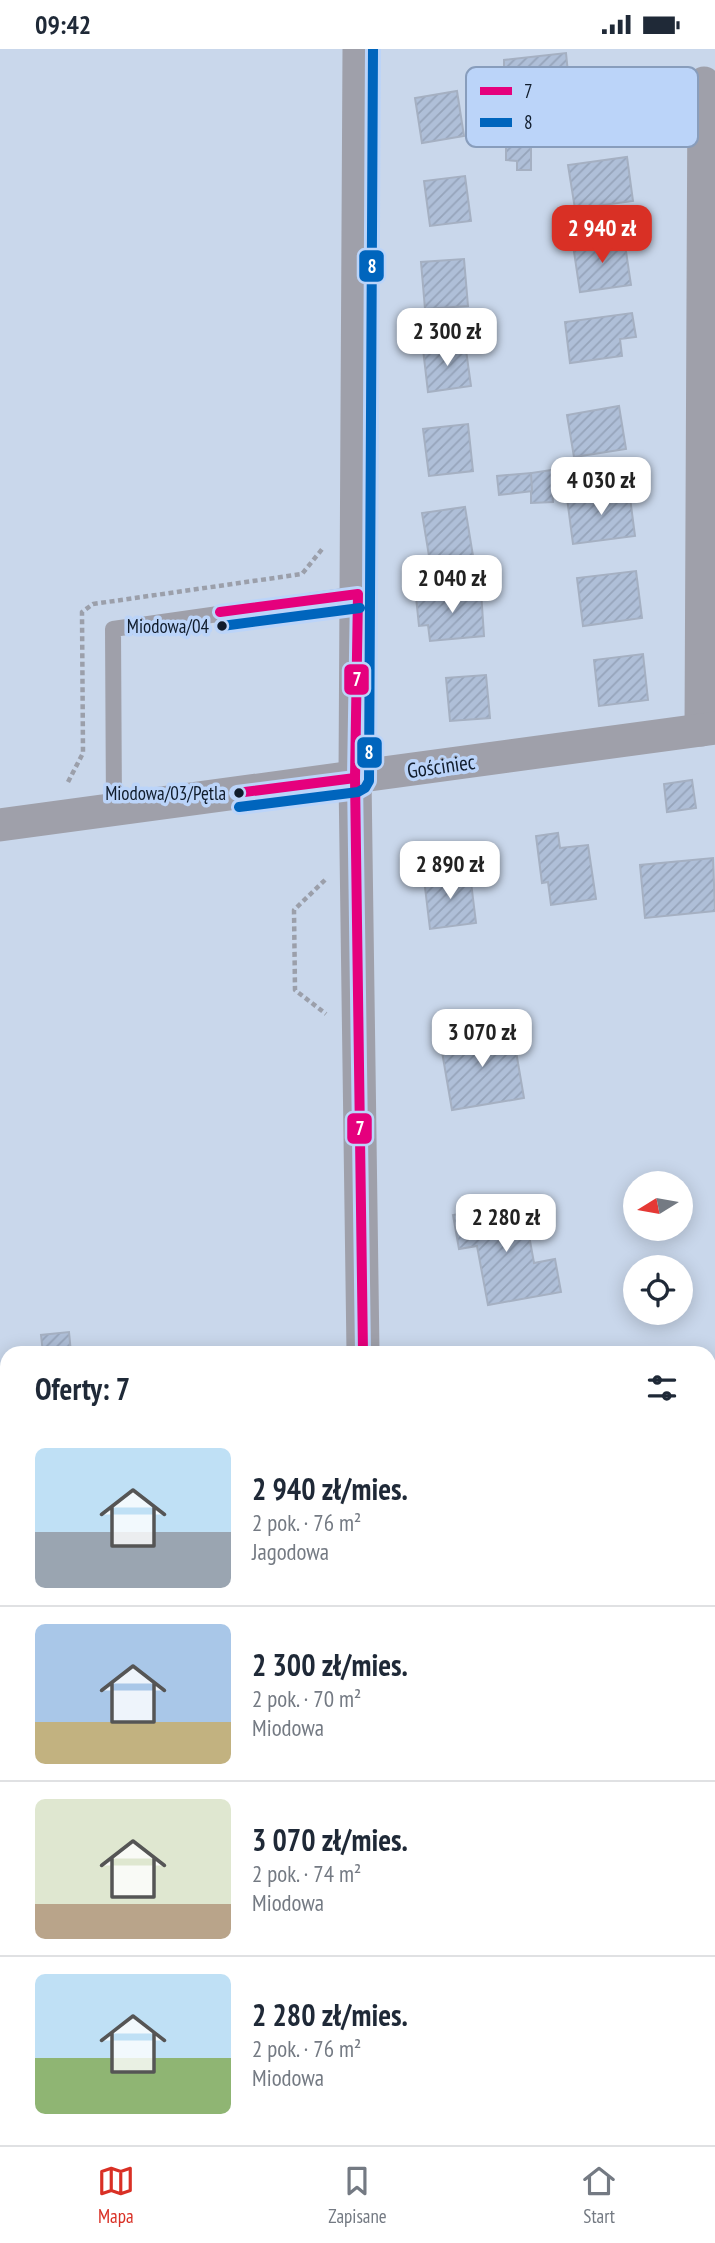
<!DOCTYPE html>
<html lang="pl">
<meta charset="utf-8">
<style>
:root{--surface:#fff;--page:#f2f2f3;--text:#1f2937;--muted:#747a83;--line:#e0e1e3;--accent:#d93025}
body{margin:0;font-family:"PT Sans Narrow",sans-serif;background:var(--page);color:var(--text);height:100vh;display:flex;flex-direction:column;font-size:26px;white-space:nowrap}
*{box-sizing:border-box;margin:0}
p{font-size:23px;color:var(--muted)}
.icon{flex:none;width:38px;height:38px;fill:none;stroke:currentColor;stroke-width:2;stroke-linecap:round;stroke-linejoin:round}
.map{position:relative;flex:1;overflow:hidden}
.side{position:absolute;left:0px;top:1297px;width:716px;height:800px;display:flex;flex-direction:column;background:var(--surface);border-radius:21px 21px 0 0;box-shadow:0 4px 18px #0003}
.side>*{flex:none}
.needle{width:46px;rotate:259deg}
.tools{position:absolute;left:623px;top:1122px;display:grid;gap:14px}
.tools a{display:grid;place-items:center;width:70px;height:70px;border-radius:50%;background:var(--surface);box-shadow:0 4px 18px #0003;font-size:35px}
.price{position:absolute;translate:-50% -60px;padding:0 16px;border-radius:14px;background:#fff;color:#222;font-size:23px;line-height:46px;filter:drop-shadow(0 2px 4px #0008)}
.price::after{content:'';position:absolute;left:50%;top:42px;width:21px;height:16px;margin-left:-10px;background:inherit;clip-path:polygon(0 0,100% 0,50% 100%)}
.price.selected{background:var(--accent);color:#fff}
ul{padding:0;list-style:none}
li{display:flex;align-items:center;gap:21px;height:175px;padding:0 35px}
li+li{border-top:2px solid var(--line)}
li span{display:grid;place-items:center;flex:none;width:196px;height:140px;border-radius:10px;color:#555}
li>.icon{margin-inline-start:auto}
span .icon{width:84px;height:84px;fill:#fffc;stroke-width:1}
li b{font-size:30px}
h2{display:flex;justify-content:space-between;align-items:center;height:84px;padding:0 35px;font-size:30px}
.status{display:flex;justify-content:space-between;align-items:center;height:49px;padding:0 35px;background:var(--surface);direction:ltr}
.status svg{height:19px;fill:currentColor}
.tab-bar{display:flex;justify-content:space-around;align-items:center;height:98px;border-top:2px solid var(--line);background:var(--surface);font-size:19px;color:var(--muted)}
.tab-bar a{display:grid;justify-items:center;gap:4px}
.tab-bar .selected{color:var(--accent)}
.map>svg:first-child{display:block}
</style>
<div class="status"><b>09:42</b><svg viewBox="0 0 49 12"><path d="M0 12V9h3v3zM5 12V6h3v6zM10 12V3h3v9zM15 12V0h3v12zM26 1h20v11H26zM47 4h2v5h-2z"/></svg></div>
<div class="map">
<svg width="715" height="2096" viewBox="0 0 715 2096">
<defs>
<pattern id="wetland-marsh" width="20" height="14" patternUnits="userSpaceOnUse" patternTransform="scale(1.75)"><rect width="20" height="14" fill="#afd0b5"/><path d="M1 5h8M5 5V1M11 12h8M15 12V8" fill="none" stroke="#96b29c"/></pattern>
<pattern id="building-hatch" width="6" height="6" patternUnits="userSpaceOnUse" patternTransform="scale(1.75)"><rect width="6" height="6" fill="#afbfd8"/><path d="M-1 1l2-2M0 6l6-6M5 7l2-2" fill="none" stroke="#96a4ba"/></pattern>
</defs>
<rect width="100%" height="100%" fill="#c9d7eb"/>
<!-- wetland -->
<path fill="url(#wetland-marsh)" d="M7,1614V2090H369V2096H0V1615Z"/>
<!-- building -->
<g fill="url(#building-hatch)" stroke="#a5b0c2" stroke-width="2">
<path d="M566,4L568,24L547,26L546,51H531V121H517V112L506,111V94H514L513,78L506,75V61H513V50H524V30H504V11Z"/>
<path d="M457,42L464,87L422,94L415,49Z"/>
<path d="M627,108L633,152L575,160L568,116Z"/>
<path d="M465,127L471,172L430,177L424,132Z"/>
<path d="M624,189L631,236L580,243L573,196Z"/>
<path d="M464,210L468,257L425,260L421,213Z"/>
<path d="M632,264L636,288L620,290L622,307L570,314L565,273Z"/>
<path d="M465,294L471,337L428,343L423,300Z"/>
<path d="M619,357L626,400L574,408L567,366Z"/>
<path d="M468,375L473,422L429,427L423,380Z"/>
<path d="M565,419L568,438L552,440L553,453L531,454V424Z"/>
<path d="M531,424L532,442L499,446L497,427Z"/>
<path d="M629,441L635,487L573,495L567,449Z"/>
<path d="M465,458L473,507L430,513L422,464Z"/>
<path d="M636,522L642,569L583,577L577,529Z"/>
<path d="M481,542L484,587L430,592L428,576L419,577L416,548Z"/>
<path d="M643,605L648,651L599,657L594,611Z"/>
<path d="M486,626L490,669L450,672L446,629Z"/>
<path d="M692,731L696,759L667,763L664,735Z"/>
<path d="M558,784L560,799L588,796L596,850L551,856L548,833L542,834L536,787Z"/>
<path d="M713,809L715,862L645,869L640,816Z"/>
<path d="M470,825L476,874L430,880L424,830Z"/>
<path d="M512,979L524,1049L452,1061L440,991Z"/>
<path d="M523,1153L534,1214L555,1210L561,1243L488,1256L477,1197L459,1200L453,1166Z"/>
<path d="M69,1283L71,1304H43L41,1286Z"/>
</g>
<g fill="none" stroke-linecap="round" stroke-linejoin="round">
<!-- path -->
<g stroke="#9b9faa" stroke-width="4.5" stroke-dasharray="5 3.5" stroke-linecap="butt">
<path d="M68,733L83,704L82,563L93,555L302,525L323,499"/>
<path d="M325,831L294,861L295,941L326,965"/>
</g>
<!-- lane -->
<path stroke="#9fa0aa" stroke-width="16" d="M114,761L113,580L358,545"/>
<!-- street -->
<g stroke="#9fa0aa" stroke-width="33">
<path d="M359,0L355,729L363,1304"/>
<path d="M701,681L704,34"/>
<path d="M0,776L715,679"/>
<path d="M369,2096V2090"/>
</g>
<defs>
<g id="bus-1">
<path d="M220,563L358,545L355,729L363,1304"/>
<path d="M237,744L355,729"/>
</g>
<g id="bus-2">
<path d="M222,577L360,559"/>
<path d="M239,758L358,743L365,739L369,732L373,0"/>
</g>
</defs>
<!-- bus-1 casing -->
<use href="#bus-1" stroke="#bbd4f9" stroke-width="16"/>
<!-- bus-2 casing -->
<use href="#bus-2" stroke="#bbd4f9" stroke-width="16"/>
<!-- bus-1 -->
<use href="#bus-1" stroke="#e5007d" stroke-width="10"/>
<!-- bus-2 -->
<use href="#bus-2" stroke="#0065bd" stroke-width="10"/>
</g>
<!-- markers -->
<g fill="#101c2c" stroke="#bbd4f9" stroke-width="2.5">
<circle cx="222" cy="577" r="6"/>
<circle cx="239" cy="744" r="6"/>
</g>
<g text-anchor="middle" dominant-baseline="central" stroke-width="7" stroke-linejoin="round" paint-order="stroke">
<!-- bus labels -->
<g font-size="19" fill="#101c2c" stroke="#bbd4f9" text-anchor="end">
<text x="209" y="577">Miodowa/04</text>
<text x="226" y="744">Miodowa/03/Pętla</text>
</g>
<!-- street labels -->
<g font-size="21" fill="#101c2c" stroke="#bbd4f9">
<text transform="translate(441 717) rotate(-8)">Gościniec</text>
</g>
</g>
<!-- legend -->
<rect x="466" y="18" width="232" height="80" rx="10" fill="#bbd4f9" stroke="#889dbc" stroke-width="2"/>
<rect x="480" y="38" width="32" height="8" fill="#e5007d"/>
<rect x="480" y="69" width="32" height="9" fill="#0065bd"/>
<g font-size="19" fill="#101c2c">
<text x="524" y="49">7</text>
<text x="524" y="80">8</text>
</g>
<g stroke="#bbd4f9" stroke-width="2.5">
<rect x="358" y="200" width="27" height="34" rx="7" fill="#0065bd"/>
<rect x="343" y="614" width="27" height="33" rx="7" fill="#e5007d"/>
<rect x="356" y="687" width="27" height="33" rx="7" fill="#0065bd"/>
<rect x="346" y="1063" width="27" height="33" rx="7" fill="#e5007d"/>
</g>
<g font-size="19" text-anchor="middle" font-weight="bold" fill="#fff">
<text x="372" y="224">8</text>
<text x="357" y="637">7</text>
<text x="369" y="710">8</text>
<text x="360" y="1086">7</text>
</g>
</svg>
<div class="tools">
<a><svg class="needle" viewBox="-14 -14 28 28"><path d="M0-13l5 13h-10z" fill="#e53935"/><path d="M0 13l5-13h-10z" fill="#747a83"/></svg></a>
<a><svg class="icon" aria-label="locate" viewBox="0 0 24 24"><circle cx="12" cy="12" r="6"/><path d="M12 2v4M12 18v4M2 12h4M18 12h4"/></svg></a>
</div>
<b class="price selected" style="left:602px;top:216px">2 940 zł</b>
<b class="price" style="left:447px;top:319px">2 300 zł</b>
<b class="price" style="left:601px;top:468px">4 030 zł</b>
<b class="price" style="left:452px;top:566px">2 040 zł</b>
<b class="price" style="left:450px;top:852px">2 890 zł</b>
<b class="price" style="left:482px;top:1020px">3 070 zł</b>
<b class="price" style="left:506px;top:1205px">2 280 zł</b>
<section class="side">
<h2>Oferty: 7<svg class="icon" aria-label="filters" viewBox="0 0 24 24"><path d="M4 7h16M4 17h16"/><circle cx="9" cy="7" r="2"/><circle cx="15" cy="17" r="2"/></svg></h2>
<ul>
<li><span style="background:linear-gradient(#bfe0f5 60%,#9aa5b1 0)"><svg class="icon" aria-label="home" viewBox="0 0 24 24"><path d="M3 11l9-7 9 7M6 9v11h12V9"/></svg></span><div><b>2 940 zł/mies.</b><p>2 pok. · 76 m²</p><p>Jagodowa</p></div></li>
<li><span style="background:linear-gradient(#a9c7e8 70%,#c2b280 0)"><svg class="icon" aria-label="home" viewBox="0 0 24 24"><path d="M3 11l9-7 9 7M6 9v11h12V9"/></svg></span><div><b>2 300 zł/mies.</b><p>2 pok. · 70 m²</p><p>Miodowa</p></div></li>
<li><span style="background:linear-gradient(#dfe7d0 75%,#b9a48a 0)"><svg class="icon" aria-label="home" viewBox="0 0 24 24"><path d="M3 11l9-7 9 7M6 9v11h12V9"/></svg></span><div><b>3 070 zł/mies.</b><p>2 pok. · 74 m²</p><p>Miodowa</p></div></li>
<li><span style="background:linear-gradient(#bfe0f5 60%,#8fb573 0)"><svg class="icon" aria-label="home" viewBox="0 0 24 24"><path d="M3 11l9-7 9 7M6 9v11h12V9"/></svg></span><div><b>2 280 zł/mies.</b><p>2 pok. · 76 m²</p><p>Miodowa</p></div></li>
</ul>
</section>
</div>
<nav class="tab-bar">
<a class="selected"><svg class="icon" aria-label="map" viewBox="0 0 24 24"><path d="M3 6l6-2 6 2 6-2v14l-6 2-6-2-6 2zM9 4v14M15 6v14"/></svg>Mapa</a>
<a><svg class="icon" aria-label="saved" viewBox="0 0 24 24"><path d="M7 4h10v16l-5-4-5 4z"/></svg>Zapisane</a>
<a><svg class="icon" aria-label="home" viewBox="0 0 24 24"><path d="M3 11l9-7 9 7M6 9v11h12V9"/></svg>Start</a>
</nav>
